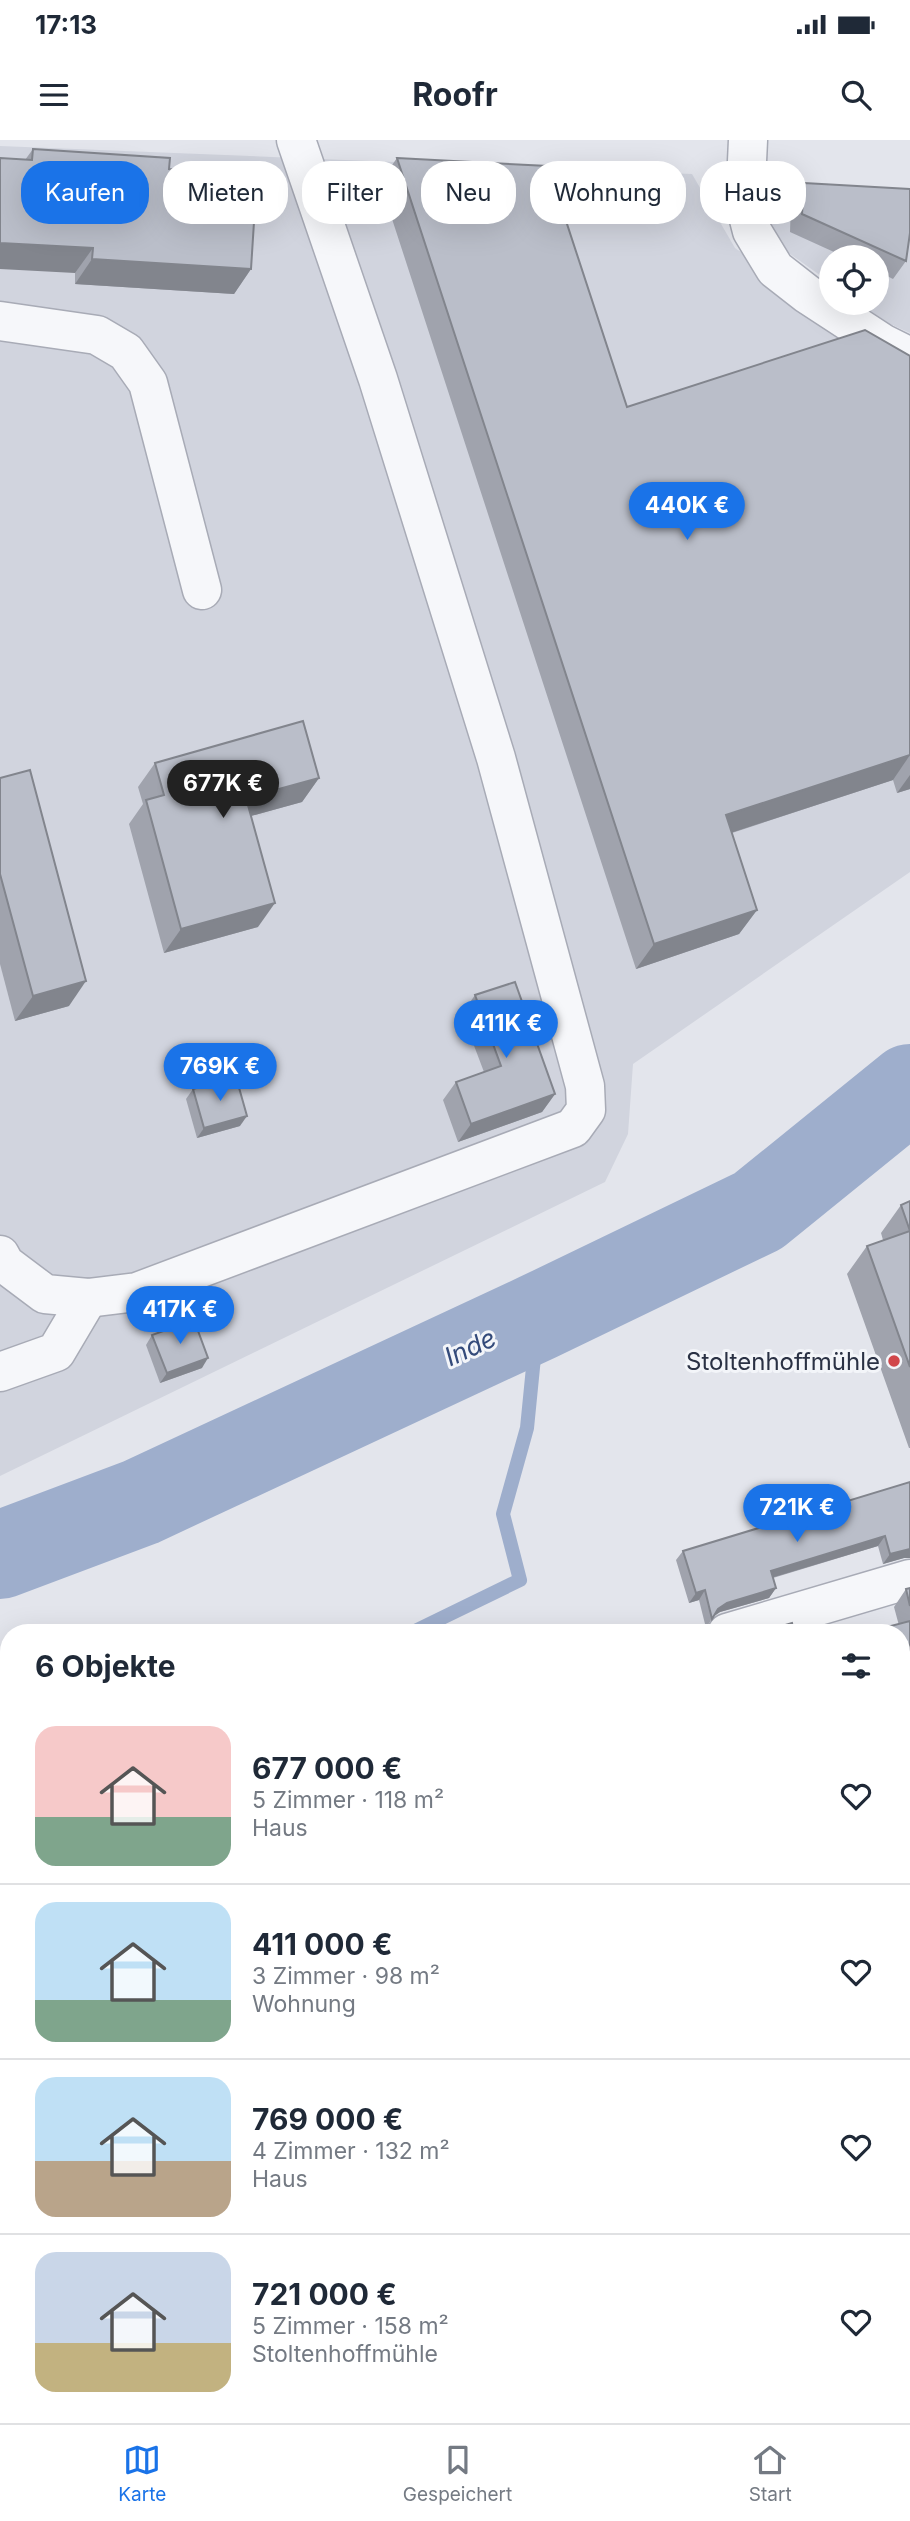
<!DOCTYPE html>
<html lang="de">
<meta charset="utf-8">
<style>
:root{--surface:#fff;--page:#f6f6f7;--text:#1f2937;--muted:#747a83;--line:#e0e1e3;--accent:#1a73e8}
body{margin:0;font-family:Inter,sans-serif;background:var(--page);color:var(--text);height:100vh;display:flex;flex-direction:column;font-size:26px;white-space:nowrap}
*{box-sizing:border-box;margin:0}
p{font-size:23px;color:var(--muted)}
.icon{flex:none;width:38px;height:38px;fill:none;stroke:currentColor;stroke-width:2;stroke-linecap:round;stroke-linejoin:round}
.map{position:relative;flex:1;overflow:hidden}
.side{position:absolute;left:0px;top:1484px;width:910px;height:800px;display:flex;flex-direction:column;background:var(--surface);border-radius:28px 28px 0 0;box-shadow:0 7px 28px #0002}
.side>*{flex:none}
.hud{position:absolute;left:21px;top:21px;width:868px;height:63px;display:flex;gap:14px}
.fabs{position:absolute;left:819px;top:105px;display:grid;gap:14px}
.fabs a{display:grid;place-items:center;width:70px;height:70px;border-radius:50%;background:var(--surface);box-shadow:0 7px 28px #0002;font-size:35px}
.price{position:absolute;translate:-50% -60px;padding:0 16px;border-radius:24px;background:var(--accent);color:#fff;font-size:23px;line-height:46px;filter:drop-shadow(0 2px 4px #0008)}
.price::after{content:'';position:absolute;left:50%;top:42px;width:21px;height:16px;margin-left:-10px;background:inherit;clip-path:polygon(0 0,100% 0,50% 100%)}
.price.on{background:#222;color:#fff}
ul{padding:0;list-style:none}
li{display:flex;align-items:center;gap:21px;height:175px;padding:0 35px}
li+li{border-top:2px solid var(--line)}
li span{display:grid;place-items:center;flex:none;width:196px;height:140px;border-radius:21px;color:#555}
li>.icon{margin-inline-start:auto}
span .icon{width:84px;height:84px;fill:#fffc;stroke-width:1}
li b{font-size:30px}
h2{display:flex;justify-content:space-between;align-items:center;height:84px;padding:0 35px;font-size:30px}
.tag{padding:0 24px;border-radius:28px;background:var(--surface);box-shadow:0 7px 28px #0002;font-size:24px;line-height:63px}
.tag.on{background:var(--accent);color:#fff}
.status{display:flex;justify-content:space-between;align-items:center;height:49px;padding:0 35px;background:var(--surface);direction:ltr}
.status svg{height:19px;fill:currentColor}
header{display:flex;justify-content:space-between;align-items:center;height:91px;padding:0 35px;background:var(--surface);font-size:32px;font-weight:700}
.menu{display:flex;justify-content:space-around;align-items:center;height:98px;border-top:2px solid var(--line);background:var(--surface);font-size:19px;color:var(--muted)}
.menu a{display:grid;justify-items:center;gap:4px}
.menu .on{color:var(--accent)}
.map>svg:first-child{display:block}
</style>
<div class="status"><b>17:13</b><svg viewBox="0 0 49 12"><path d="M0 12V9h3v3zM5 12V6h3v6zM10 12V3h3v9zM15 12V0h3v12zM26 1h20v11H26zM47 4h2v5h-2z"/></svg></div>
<header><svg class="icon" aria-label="menu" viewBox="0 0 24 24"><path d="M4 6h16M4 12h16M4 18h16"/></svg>Roofr<svg class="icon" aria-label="search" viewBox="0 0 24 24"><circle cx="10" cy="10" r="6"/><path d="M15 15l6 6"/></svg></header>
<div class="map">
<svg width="910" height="2283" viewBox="0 0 910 2283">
<rect width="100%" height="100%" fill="#e3e5ec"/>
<!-- built -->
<g fill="#d1d4de">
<path d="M0,6L692,34L735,108L880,207L910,223V732L633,924L628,994L605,1042L0,1336Z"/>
<path d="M757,42L910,49V193L888,183L859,163H877V117H831V143L755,89Z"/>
</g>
<!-- green -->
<g fill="#c6d6c4">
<path d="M901,1744L910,1745V1814H901Z"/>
<path d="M0,2033L9,2034V2173L0,2172Z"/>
</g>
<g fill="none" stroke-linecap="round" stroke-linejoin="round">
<!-- stream -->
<g stroke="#9eaecc" stroke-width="14">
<path d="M411,1493L520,1440L503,1374L527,1288L538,1177"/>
<path d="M0,1683L9,1680"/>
</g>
<!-- river -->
<path stroke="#9eaecc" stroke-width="88" d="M0,1415L141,1362L538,1177L758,1071L910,948"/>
<defs>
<g id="minor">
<path d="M748,0L745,64L752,91L775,129L807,154L882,203L910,217"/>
<path d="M0,181L97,195L126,212L148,243L202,450"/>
<path d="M0,1115L5,1124L45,1154L88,1158L137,1152L573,988L586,970L585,946L496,618L378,239L296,0"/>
<path d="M0,1232L56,1212L88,1158"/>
<path d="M727,1493L910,1439"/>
<path d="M0,2225H9"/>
<path d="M637,2275L735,2283"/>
<path d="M457,2283L459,2275"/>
</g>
</defs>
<!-- minor casing -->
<use href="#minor" stroke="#a8abb6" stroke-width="41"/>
<!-- path -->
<g stroke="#bdc0c7" stroke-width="4.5" stroke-dasharray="5 5" stroke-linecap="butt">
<path d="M0,1716L9,1713"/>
<path d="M0,1871L9,1870"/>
</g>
<!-- minor -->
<use href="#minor" stroke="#f6f7fa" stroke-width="38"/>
</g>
<!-- wall -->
<g fill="#a0a3ad">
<path d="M33,9L169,29L251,129L234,154L75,144V133L25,20Z"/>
<path d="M397,18L627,267L910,216V649L897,653L893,640L732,693L757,770L739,794L636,829L380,42Z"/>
<path d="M804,43L906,121L893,139L877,131V117H845L790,92L791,61Z"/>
<path d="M155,623L319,638L302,662L251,676L258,787L164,813L129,684L143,664L138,647Z"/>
<path d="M0,638L69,866L15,881L0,824Z"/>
<path d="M475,855L555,954L542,972L458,1002L443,960L456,942L484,932L462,874Z"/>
<path d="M193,949L240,986L197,998L186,959Z"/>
<path d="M910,1061V1308H909L847,1134L867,1106L883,1100L881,1093L901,1065Z"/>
<path d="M152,1195L202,1228L160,1243L146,1205Z"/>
<path d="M910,1342V1418H904L883,1424L878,1406L773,1438L776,1448L769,1458L720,1472L713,1477L706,1488L699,1460L689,1463L676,1420L683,1411Z"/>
<path d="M910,1448V1572L901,1574V1493L894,1467L906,1449Z"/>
<path d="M910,1794V2165L901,2164V1806Z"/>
</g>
<!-- shaded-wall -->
<g fill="#82858d">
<path d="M0,103L93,108L75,133L0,129Z"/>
<path d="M92,119L251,129L234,154L75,144Z"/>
<path d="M910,615L893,640L709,700L726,675Z"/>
<path d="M910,635V649L897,653Z"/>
<path d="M319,638L302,662L229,682L246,658Z"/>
<path d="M275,763L258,787L164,813L181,789Z"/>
<path d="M757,770L739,794L636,829L654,804Z"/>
<path d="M86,841L69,866L15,881L33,856Z"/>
<path d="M555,954L542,972L458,1002L471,984Z"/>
<path d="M247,976L240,986L197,998L204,988Z"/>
<path d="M208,1218L202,1228L160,1243L167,1233Z"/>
<path d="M885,1396L878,1406L764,1440L771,1431Z"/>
<path d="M910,1409V1418H904L883,1424L890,1414Z"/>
<path d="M776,1448L769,1458L720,1472L711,1478L718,1469L727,1463Z"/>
<path d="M705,1450L699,1460L689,1463L696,1453Z"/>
<path d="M910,1557V1572L901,1574V1560Z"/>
<path d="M0,1996H9V2028L0,2027Z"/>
<path d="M901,2013H910V2030L901,2043Z"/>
<path d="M910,2131V2165L901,2164V2143Z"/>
</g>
<!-- building -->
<g fill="#babec9" stroke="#82858d" stroke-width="2">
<path d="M33,9L170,18L169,29L257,35L251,129L92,119L93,108L0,103V18L32,20Z"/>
<path d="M397,18L548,26L627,267L865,190L910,216V615L726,675L757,770L654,804Z"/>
<path d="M804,43L910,49V93L906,121L802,74Z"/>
<path d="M303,581L319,638L246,658L275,763L181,789L146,660L164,655L155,623Z"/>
<path d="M30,630L86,841L33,856L0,734V638Z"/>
<path d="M515,842L555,954L471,984L456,942L501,926L475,855Z"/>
<path d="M236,937L247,976L204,988L193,949Z"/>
<path d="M910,1061V1227L867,1106L910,1091L901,1065Z"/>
<path d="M194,1180L208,1218L167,1233L152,1195Z"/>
<path d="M910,1342V1409L890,1414L885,1396L771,1431L776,1448L727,1463L718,1469L712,1479L705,1450L696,1453L683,1411Z"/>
<path d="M910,1448V1466L906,1449Z"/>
<path d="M910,1481V1557L901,1560V1493H864Z"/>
<path d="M792,1483L794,1493H758Z"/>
<path d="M910,1875V2013H901V1985Z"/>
<path d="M0,1883L9,1884V1996H0Z"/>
</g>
<!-- markers -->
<circle fill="#d1474b" stroke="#f3f5f9" stroke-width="2.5" cx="894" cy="1221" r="7"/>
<g text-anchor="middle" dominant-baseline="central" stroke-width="6" stroke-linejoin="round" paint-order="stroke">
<!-- poi labels -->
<g font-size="24" fill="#2a3144" stroke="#f3f5f9" text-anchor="end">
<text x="880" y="1221">Stoltenhoffmühle</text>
</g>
<!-- water labels -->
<g font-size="26" font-style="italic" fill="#334a7a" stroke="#f3f5f9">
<text transform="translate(470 1207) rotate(-25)">Inde</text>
</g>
</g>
</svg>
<div class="fabs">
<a><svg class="icon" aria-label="locate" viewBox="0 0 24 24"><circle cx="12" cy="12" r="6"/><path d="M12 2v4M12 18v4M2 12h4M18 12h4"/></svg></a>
</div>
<b class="price" style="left:687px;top:402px">440K €</b>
<b class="price on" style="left:223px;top:680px">677K €</b>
<b class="price" style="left:506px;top:920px">411K €</b>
<b class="price" style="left:220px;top:963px">769K €</b>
<b class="price" style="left:180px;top:1206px">417K €</b>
<b class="price" style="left:797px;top:1404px">721K €</b>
<div class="hud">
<a class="tag on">Kaufen</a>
<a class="tag">Mieten</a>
<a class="tag">Filter</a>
<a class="tag">Neu</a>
<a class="tag">Wohnung</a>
<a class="tag">Haus</a>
</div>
<section class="side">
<h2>6 Objekte<svg class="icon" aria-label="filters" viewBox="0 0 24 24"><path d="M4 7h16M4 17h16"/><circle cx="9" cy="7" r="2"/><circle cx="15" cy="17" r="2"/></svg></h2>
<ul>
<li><span style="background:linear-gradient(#f6c9c9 65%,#7fa58c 0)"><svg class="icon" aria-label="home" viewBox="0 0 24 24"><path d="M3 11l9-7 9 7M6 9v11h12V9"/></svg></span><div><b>677 000 €</b><p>5 Zimmer · 118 m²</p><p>Haus</p></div><svg class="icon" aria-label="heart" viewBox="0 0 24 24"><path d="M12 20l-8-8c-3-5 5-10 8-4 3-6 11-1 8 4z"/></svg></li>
<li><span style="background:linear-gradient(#bfe0f5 70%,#7fa58c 0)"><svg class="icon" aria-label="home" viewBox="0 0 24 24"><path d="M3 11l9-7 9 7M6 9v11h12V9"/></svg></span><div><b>411 000 €</b><p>3 Zimmer · 98 m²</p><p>Wohnung</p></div><svg class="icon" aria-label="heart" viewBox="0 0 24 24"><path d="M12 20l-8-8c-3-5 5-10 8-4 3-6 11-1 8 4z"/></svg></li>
<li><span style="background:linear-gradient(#bfe0f5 60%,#b9a48a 0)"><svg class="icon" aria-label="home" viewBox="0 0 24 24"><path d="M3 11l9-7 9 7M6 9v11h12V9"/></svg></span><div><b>769 000 €</b><p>4 Zimmer · 132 m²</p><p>Haus</p></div><svg class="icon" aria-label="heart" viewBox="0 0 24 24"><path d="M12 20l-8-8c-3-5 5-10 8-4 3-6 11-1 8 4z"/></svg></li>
<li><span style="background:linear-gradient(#c9d6e8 65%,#c2b280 0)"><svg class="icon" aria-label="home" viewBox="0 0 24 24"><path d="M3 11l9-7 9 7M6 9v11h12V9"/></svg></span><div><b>721 000 €</b><p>5 Zimmer · 158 m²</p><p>Stoltenhoffmühle</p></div><svg class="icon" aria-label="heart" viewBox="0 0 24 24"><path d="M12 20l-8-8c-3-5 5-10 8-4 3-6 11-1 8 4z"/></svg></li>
</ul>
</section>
</div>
<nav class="menu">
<a class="on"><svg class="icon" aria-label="map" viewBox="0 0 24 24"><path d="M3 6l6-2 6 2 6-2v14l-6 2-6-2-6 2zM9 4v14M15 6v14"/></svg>Karte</a>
<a><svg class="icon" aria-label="saved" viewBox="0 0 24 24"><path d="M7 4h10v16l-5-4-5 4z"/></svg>Gespeichert</a>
<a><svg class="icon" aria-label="home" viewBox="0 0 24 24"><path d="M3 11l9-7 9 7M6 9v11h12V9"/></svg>Start</a>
</nav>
